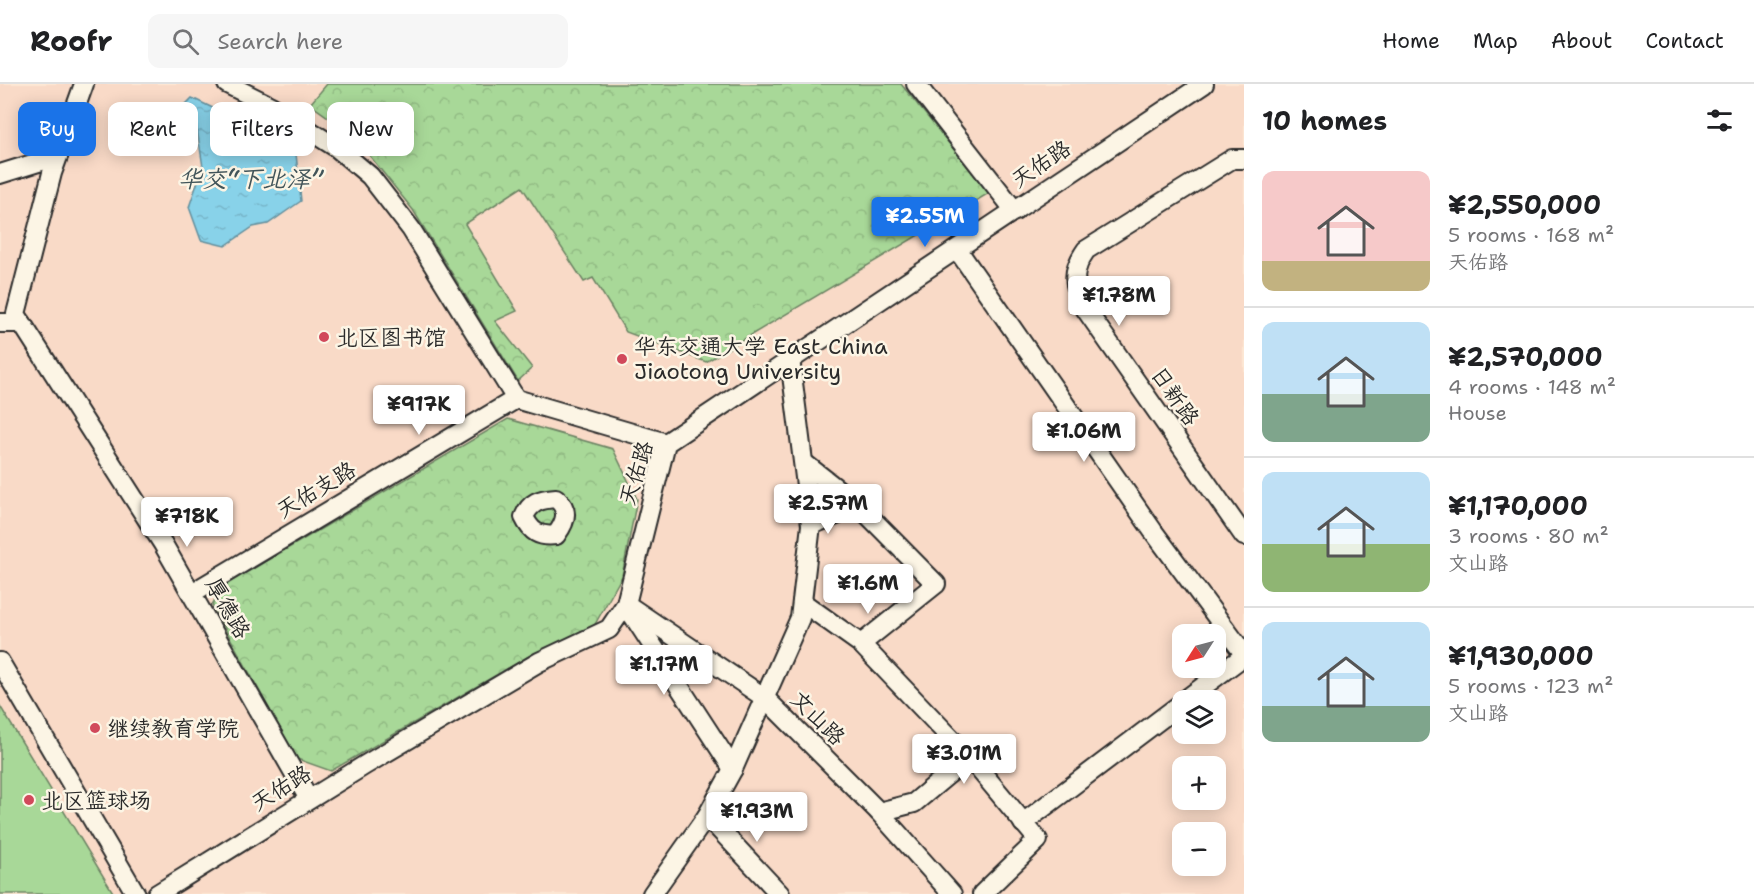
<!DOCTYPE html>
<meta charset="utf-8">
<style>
:root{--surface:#fff;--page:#f6f6f6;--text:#202124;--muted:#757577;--line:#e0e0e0;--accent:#1a73e8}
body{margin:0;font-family:"Shantell Sans","LXGW WenKai TC",sans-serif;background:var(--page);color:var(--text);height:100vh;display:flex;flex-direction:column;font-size:22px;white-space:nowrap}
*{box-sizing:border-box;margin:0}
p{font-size:20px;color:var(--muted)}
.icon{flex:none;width:33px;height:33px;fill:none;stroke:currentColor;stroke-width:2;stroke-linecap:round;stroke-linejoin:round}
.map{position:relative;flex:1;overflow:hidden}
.sheet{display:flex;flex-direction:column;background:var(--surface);width:510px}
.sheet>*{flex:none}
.banner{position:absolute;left:18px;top:18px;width:570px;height:54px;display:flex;gap:12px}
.needle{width:39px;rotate:234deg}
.fabs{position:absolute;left:1172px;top:540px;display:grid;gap:12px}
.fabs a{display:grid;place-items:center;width:54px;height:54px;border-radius:12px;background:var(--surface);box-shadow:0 3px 15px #0003;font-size:30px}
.price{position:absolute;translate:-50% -51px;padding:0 14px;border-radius:6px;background:#fff;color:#222;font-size:20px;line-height:39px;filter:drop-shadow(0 2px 3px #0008)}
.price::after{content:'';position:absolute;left:50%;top:36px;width:18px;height:14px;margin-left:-9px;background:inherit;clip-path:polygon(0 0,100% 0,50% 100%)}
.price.active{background:var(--accent);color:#fff}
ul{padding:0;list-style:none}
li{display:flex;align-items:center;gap:18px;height:150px;padding:0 18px}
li+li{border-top:2px solid var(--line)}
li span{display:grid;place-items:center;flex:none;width:168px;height:120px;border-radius:12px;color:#555}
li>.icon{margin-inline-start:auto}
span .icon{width:72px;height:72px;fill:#fffc;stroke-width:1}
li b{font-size:26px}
h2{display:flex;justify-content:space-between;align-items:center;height:72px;padding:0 18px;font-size:26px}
.pill{padding:0 21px;border-radius:12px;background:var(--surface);box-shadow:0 3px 15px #0003;font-size:21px;line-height:54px}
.pill.active{background:var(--accent);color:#fff}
header{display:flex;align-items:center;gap:36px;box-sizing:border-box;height:84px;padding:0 30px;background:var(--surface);border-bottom:2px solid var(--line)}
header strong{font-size:28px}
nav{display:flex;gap:33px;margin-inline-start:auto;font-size:21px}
.search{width:420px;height:54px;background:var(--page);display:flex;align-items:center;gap:15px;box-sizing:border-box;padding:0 21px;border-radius:12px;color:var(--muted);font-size:22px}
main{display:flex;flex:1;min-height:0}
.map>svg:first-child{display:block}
</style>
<header>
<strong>Roofr</strong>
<div class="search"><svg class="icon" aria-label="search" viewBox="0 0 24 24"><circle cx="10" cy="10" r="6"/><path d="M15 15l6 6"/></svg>Search here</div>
<nav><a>Home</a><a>Map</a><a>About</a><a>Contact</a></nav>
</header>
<main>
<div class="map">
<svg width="1244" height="810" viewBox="0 0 1244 810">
<defs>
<pattern id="forest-crowns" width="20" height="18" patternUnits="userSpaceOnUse" patternTransform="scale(1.5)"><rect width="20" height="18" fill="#a8d898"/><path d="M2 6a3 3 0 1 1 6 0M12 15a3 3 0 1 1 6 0" fill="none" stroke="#91ba83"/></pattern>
<pattern id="water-ripples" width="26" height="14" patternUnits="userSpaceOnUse" patternTransform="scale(1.5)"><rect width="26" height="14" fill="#88d2e9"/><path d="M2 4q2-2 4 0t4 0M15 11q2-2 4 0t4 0" fill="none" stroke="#76b4c8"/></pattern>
</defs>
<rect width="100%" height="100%" fill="#fde8d5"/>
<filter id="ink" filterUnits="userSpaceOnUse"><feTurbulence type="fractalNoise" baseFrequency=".0167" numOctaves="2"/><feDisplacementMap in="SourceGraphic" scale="12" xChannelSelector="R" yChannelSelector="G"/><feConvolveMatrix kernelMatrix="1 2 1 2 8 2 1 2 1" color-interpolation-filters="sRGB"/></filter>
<g filter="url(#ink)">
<!-- built -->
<path fill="#f9dac7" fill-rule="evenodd" d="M0,0H1244V810H0ZM1182,550H1215V584H1182ZM1182,616H1215V650H1182ZM1182,682H1215V716H1182ZM1182,748H1215V782H1182Z"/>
<!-- grass -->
<path fill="#a8d898" stroke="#6a8262" stroke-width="1.5" d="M0,622L114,810H0Z"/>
<!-- forest -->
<g fill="url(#forest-crowns)" stroke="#6a8262" stroke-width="1.5">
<path d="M327,0H901L989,109L706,278L626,248L593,194L584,198L522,103L465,140L517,227L495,237L532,284L518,297L413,126L353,51L310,20Z"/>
<path d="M508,335L613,365L637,415L622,492L594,542L529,572L331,687L297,675L212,521L222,503Z"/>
</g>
<!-- water -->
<path fill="url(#water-ripples)" stroke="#638f9d" stroke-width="1.5" d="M192,14L267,50L296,70L301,117L268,140L253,143L225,162L201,156L189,123L203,83L196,38L185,21Z"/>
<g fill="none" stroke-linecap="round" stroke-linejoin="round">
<defs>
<g id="minor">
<path d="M84,0L52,89L16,230L163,460L309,715"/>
<path d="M227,0L271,22L337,64L370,92L411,145L516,315"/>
<path d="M916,0L1015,127"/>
<path d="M1244,75H1232L1086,166C1070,189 1074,199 1084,223L1244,452"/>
<path d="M0,90L58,72"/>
<path d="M957,165L1153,447L1244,570"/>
<path d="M0,239H22"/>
<path d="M804,379L859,422L936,500L861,560L969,673"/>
<path d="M556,414C570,426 566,438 556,451C539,453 531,448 524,433C530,418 540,415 556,414Z"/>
<path d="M811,441L859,422"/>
<path d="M192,509L516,315L666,359"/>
<path d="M802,518L861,560"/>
<path d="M626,520L765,614L879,728L952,810"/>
<path d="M630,527L733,685"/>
<path d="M0,578L136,810"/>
<path d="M1185,616L1244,572"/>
<path d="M879,728L914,719L969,673L1038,756L982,810"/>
<path d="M707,732L780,810"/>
<path d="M1023,739L1182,619"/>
<path d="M157,810L365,681L539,578L609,545L626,520L666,359L1204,0"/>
<path d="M652,810L707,732L733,685L800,534L811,441L790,275"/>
</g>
</defs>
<!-- minor casing -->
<use href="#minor" stroke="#2b2b2b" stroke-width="22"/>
<!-- minor -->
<use href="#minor" stroke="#fcf5e5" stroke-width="18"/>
</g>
</g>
<!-- markers -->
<g fill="#d1495b" stroke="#fcf5e5" stroke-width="2">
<circle cx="324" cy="253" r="6"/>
<circle cx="622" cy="275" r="6"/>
<circle cx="95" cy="644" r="6"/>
<circle cx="29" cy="716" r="6"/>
</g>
<g text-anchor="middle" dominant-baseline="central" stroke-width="5" stroke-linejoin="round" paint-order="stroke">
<!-- street labels -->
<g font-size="22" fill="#2b2b2b" stroke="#fcf5e5">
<text transform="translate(1041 80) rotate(-34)">天佑路</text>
<text transform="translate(1175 312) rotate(55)">日新路</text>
<text transform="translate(636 389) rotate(-73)">天佑路</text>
<text transform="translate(316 406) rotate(-31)">天佑支路</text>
<text transform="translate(228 524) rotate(60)">厚德路</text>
<text transform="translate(818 634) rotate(45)">文山路</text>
<text transform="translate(281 704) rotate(-32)">天佑路</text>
</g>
<!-- poi labels -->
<g font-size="22" fill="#2b2b2b" stroke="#fcf5e5" text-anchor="start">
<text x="336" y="253">北区图书馆</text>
<text x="634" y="262">华东交通大学 East China<tspan x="634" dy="25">Jiaotong University</tspan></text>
<text x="107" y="644">继续教育学院</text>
<text x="41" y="716">北区篮球场</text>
</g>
<!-- water labels -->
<g font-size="24" font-style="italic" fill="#42555a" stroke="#fcf5e5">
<text x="250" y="95">华交“下北泽”</text>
</g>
</g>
</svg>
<div class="fabs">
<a><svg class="needle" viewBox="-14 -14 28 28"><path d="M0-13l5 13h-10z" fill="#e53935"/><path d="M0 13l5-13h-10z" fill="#757577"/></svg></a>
<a><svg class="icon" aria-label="layers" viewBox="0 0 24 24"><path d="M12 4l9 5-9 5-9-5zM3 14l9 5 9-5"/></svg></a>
<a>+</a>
<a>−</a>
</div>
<b class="price active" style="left:925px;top:164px">¥2.55M</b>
<b class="price" style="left:1119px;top:243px">¥1.78M</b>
<b class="price" style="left:419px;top:352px">¥917K</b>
<b class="price" style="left:1084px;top:379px">¥1.06M</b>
<b class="price" style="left:828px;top:451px">¥2.57M</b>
<b class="price" style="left:187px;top:464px">¥718K</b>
<b class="price" style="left:868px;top:531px">¥1.6M</b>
<b class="price" style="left:664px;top:612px">¥1.17M</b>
<b class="price" style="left:964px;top:701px">¥3.01M</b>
<b class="price" style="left:757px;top:759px">¥1.93M</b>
<div class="banner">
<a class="pill active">Buy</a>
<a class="pill">Rent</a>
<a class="pill">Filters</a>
<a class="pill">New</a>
</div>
</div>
<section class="sheet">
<h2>10 homes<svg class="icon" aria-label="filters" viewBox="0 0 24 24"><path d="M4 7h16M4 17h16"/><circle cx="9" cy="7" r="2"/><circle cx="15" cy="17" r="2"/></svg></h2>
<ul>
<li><span style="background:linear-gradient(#f6c9c9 75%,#c2b280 0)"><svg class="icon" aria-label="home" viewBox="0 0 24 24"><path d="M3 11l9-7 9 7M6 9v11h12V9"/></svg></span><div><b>¥2,550,000</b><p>5 rooms · 168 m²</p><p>天佑路</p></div></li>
<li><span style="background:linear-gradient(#bfe0f5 60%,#7fa58c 0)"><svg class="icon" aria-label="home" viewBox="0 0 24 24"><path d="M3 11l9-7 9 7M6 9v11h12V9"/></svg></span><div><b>¥2,570,000</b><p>4 rooms · 148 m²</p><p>House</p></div></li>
<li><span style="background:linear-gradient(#bfe0f5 60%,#8fb573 0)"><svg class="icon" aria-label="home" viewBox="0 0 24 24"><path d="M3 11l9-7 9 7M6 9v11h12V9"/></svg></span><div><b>¥1,170,000</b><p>3 rooms · 80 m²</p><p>文山路</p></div></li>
<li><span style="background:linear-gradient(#bfe0f5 70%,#7fa58c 0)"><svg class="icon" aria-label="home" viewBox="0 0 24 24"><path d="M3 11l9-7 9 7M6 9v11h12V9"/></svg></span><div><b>¥1,930,000</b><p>5 rooms · 123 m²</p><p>文山路</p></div></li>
</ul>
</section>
</main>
